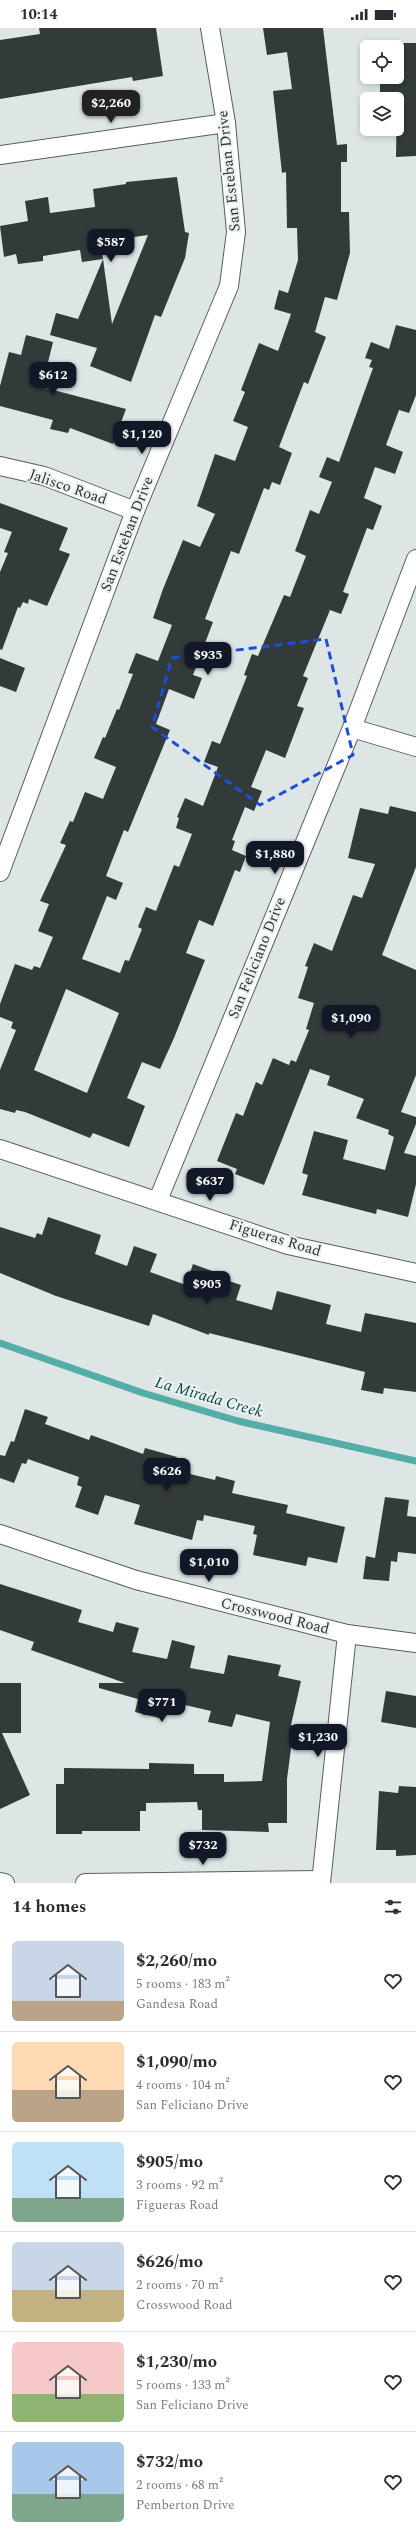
<!DOCTYPE html>
<meta charset="utf-8">
<style>
:root{--surface:#fff;--page:#f2f2f3;--text:#2b2b33;--muted:#7c7c81;--line:#e1e1e2;--accent:#111827}
body{margin:0;font-family:Spectral,serif;background:var(--page);color:var(--text);height:100vh;display:flex;flex-direction:column;font-size:15px;white-space:nowrap}
*{box-sizing:border-box;margin:0}
p{font-size:13px;color:var(--muted)}
.icon{flex:none;width:22px;height:22px;fill:none;stroke:currentColor;stroke-width:2;stroke-linecap:round;stroke-linejoin:round}
.map{position:relative;height:1855px;overflow:hidden}
.drawer{display:flex;flex-direction:column;background:var(--surface);flex:1}
.drawer>*{flex:none}
.controls{position:absolute;left:360px;top:12px;display:grid;gap:8px}
.controls a{display:grid;place-items:center;width:44px;height:44px;border-radius:6px;background:var(--surface);box-shadow:0 2px 6px #0003;font-size:20px}
.price{position:absolute;translate:-50% -34px;padding:0 9px;border-radius:8px;background:var(--accent);color:#fff;font-size:13px;line-height:26px;filter:drop-shadow(0 1px 2px #0008)}
.price::after{content:'';position:absolute;left:50%;top:24px;width:12px;height:9px;margin-left:-6px;background:inherit;clip-path:polygon(0 0,100% 0,50% 100%)}
.price.active{background:#222;color:#fff}
ul{padding:0;list-style:none}
li{display:flex;align-items:center;gap:12px;height:100px;padding:0 12px}
li+li{border-top:1px solid var(--line)}
li span{display:grid;place-items:center;flex:none;width:112px;height:80px;border-radius:6px;color:#555}
li>.icon{margin-inline-start:auto}
span .icon{width:48px;height:48px;fill:#fffc;stroke-width:1}
li b{font-size:17px}
h2{display:flex;justify-content:space-between;align-items:center;height:48px;padding:0 12px;font-size:17px}
.status{display:flex;justify-content:space-between;align-items:center;height:28px;padding:0 20px;background:var(--surface);direction:ltr}
.status svg{height:11px;fill:currentColor}
.map>svg:first-child{display:block}
</style>
<div class="status"><b>10:14</b><svg viewBox="0 0 49 12"><path d="M0 12V9h3v3zM5 12V6h3v6zM10 12V3h3v9zM15 12V0h3v12zM26 1h20v11H26zM47 4h2v5h-2z"/></svg></div>
<div class="map">
<svg width="416" height="1855" viewBox="0 0 416 1855">
<rect width="100%" height="100%" fill="#dde6e5"/>
<g fill="none" stroke-linecap="round" stroke-linejoin="round">
<!-- stream -->
<path stroke="#54ada7" stroke-width="7" d="M0,1315L143,1365L238,1393L416,1433"/>
</g>
<!-- building -->
<g fill="#333b3a" fill-rule="evenodd">
<path d="M39,0H156L163,48L133,53L132,49L0,71V12L40,6Z"/>
<path d="M263,0H323L337,117L347,116V134H341V184H349L350,225L337,272L325,269L315,304L326,309L308,356L304,354L279,419L292,425L280,457L272,454L269,462L264,460L239,526L231,523L205,591L213,594L193,647L202,650L194,671L169,661L156,696L170,702L128,804L124,802L106,848L123,855L116,872L107,868L82,931L120,945L125,932L129,933L142,901L138,899L146,879L156,883L174,837L179,839L192,806L176,800L179,790L177,789L185,770L203,778L218,739L204,734L212,713L220,716L247,648L244,647L252,626L258,628L284,567L290,569L306,528L295,523L310,482L319,486L332,454L319,449L327,429L339,434L373,340L369,339L372,332L365,330L371,314L389,321L396,297L416,302V367L409,385L399,382L386,417L403,424L395,446L375,439L364,470L382,478L373,502L367,500L343,564L349,566L341,586L330,582L303,648L308,650L297,678L304,680L285,730L266,722L251,759L262,763L254,783L245,779L232,812L235,813L232,822L246,828L240,844L235,842L213,898L199,892L186,925L205,932L174,1010L160,1041L142,1034L127,1070L145,1078L129,1119L93,1105L90,1110L25,1084L16,1082L15,1085L0,1081V1042L16,1002L11,1000L13,994L0,989V976L15,936L32,942L34,938L40,940L53,909L38,903L49,876L40,873L66,817L60,815L70,793L73,794L85,764L103,771L116,739L94,730L103,709L105,710L117,681L119,682L133,646L128,645L136,625L158,633L172,597L153,590L163,561L183,512L200,519L215,486L197,478L215,426L235,433L248,399L233,393L245,364L241,362L259,315L278,323L291,286L274,281L279,262L288,265L298,232L297,200H287L286,144L282,145L273,63L292,61L287,24L267,27ZM66,961L119,985L87,1065L34,1042Z"/>
<path d="M397,15H416V128L396,129L397,67H380V49L398,48Z"/>
<path d="M177,149L185,204L189,205L185,230L161,289L155,287L131,354L90,338L97,320L50,307L56,285L78,291L103,231L112,296L148,207L100,214L103,231L82,234L80,222L43,228V233L18,236L16,226L4,229L0,198L28,193L25,173L48,169L50,185L95,179L93,161L126,156V154Z"/>
<path d="M26,307L53,314L42,359L126,381L113,416L70,400L68,405L50,401L53,392L0,378V358L9,324L21,327Z"/>
<path d="M0,475L68,500L59,522L70,526L47,578L29,571L28,576L23,574L20,580L18,579L2,622L0,621V544L8,525L4,524L12,504L0,500Z"/>
<path d="M0,630L25,640L16,664L0,658Z"/>
<path d="M390,778L416,784V839L382,927L416,942V1047L401,1084L416,1089V1096L404,1125L416,1128V1156L408,1189L377,1181L376,1186L302,1167L308,1147L302,1145L314,1103L348,1112L343,1131L385,1142L394,1109L388,1106L389,1102L356,1090L364,1071L327,1057L330,1048L310,1041L264,1157L235,1146L237,1141L217,1133L236,1085L243,1088L256,1054L262,1057L273,1030L289,1037L291,1032L296,1034L309,1002L306,1001L314,975L298,970L308,939L305,938L314,915L332,923L353,867L362,870L375,836L348,830L360,780L388,786Z"/>
<path d="M48,1189L101,1207L95,1226L127,1238L134,1218L157,1226L150,1244L186,1257L193,1236L212,1243L211,1247L241,1257L236,1272L272,1282L277,1263L331,1277L326,1296L361,1304L365,1285L416,1295V1364L384,1360L383,1366L361,1362L365,1344L209,1305V1307L153,1286L149,1298L56,1268L0,1245V1199L35,1210L37,1205L42,1207Z"/>
<path d="M25,1381L48,1389L45,1396L89,1412L91,1407L143,1426L145,1420L177,1429L173,1442L215,1452L216,1448L235,1453L232,1465L288,1477L286,1485L345,1499L337,1535L308,1529L306,1538L253,1527L257,1507L253,1506L255,1498L204,1487L203,1493L197,1492L192,1512L134,1496L140,1477L105,1467L98,1487L75,1479L82,1459L77,1457L79,1449L28,1431L26,1436L22,1435L14,1455L0,1450V1427L5,1428L11,1413L14,1414Z"/>
<path d="M385,1469L409,1472L407,1488L416,1489V1526L398,1524L397,1534L391,1533L389,1553L363,1551L366,1528L375,1530Z"/>
<path d="M0,1556L82,1582L78,1594L113,1604L116,1594L139,1600L132,1624L167,1631L172,1612L195,1618L190,1640L224,1646L228,1627L281,1637L278,1648L301,1653L291,1697L294,1698L287,1751V1795H268L269,1804L202,1802V1782H198L197,1774L146,1775V1783H140V1803H82V1806H56V1756H64V1740L149,1741V1735L194,1736V1746H224V1754L262,1753L270,1694L236,1686L232,1699L208,1694L211,1683L163,1672L159,1690L135,1684L138,1671L99,1660V1655H125L31,1622L34,1614L0,1602Z"/>
<path d="M0,1655H21V1705H2L30,1767L0,1781Z"/>
<path d="M386,1663L416,1668V1700L381,1694Z"/>
<path d="M399,1758L416,1759V1827L396,1828V1822H376L379,1763L398,1765Z"/>
</g>
<g fill="none" stroke-linecap="round" stroke-linejoin="round">
<defs>
<g id="street">
<path d="M0,127L226,95"/>
<path d="M0,438L44,448L135,483"/>
<path d="M352,700L416,719"/>
<path d="M0,844L135,483L229,258L236,204L226,95L210,0"/>
<path d="M0,1121L288,1217L416,1245"/>
<path d="M158,1172L352,700L416,531"/>
<path d="M0,1506L136,1552L347,1606L416,1615"/>
<path d="M0,1854L5,1855"/>
<path d="M85,1855L321,1852"/>
<path d="M321,1855L347,1606"/>
</g>
</defs>
<!-- street casing -->
<use href="#street" stroke="#575f5e" stroke-width="20"/>
<!-- street -->
<use href="#street" stroke="#fff" stroke-width="18"/>
</g>
<!-- marked area -->
<path fill="none" stroke="#1d4ed8" stroke-width="3" stroke-dasharray="8 5" stroke-linejoin="round" d="M326,611L353,727L260,777L152,699L172,630Z"/>
<g text-anchor="middle" dominant-baseline="central" stroke-width="4" stroke-linejoin="round" paint-order="stroke">
<!-- street labels -->
<g font-size="15" fill="#2e3131" stroke="#eaf3f2">
<text transform="translate(229 143) rotate(-96)">San Esteban Drive</text>
<text transform="translate(68 459) rotate(19)">Jalisco Road</text>
<text transform="translate(127 506) rotate(-69)">San Esteban Drive</text>
<text transform="translate(257 930) rotate(-68)">San Feliciano Drive</text>
<text transform="translate(275 1210) rotate(17)">Figueras Road</text>
<text transform="translate(275 1588) rotate(14)">Crosswood Road</text>
</g>
<!-- water labels -->
<g font-size="16" font-style="italic" fill="#0b4642" stroke="#eaf3f2">
<text transform="translate(209 1369) rotate(16)">La Mirada Creek</text>
</g>
</g>
</svg>
<div class="controls">
<a><svg class="icon" aria-label="locate" viewBox="0 0 24 24"><circle cx="12" cy="12" r="6"/><path d="M12 2v4M12 18v4M2 12h4M18 12h4"/></svg></a>
<a><svg class="icon" aria-label="layers" viewBox="0 0 24 24"><path d="M12 4l9 5-9 5-9-5zM3 14l9 5 9-5"/></svg></a>
</div>
<b class="price active" style="left:111px;top:96px">$2,260</b>
<b class="price" style="left:111px;top:235px">$587</b>
<b class="price" style="left:53px;top:368px">$612</b>
<b class="price" style="left:142px;top:427px">$1,120</b>
<b class="price" style="left:208px;top:648px">$935</b>
<b class="price" style="left:275px;top:847px">$1,880</b>
<b class="price" style="left:351px;top:1011px">$1,090</b>
<b class="price" style="left:210px;top:1174px">$637</b>
<b class="price" style="left:207px;top:1277px">$905</b>
<b class="price" style="left:167px;top:1464px">$626</b>
<b class="price" style="left:209px;top:1555px">$1,010</b>
<b class="price" style="left:162px;top:1695px">$771</b>
<b class="price" style="left:318px;top:1730px">$1,230</b>
<b class="price" style="left:203px;top:1838px">$732</b>
</div>
<section class="drawer">
<h2>14 homes<svg class="icon" aria-label="filters" viewBox="0 0 24 24"><path d="M4 7h16M4 17h16"/><circle cx="9" cy="7" r="2"/><circle cx="15" cy="17" r="2"/></svg></h2>
<ul>
<li><span style="background:linear-gradient(#c9d6e8 75%,#b9a48a 0)"><svg class="icon" aria-label="home" viewBox="0 0 24 24"><path d="M3 11l9-7 9 7M6 9v11h12V9"/></svg></span><div><b>$2,260/mo</b><p>5 rooms · 183 m²</p><p>Gandesa Road</p></div><svg class="icon" aria-label="heart" viewBox="0 0 24 24"><path d="M12 20l-8-8c-3-5 5-10 8-4 3-6 11-1 8 4z"/></svg></li>
<li><span style="background:linear-gradient(#ffd9b3 60%,#b9a48a 0)"><svg class="icon" aria-label="home" viewBox="0 0 24 24"><path d="M3 11l9-7 9 7M6 9v11h12V9"/></svg></span><div><b>$1,090/mo</b><p>4 rooms · 104 m²</p><p>San Feliciano Drive</p></div><svg class="icon" aria-label="heart" viewBox="0 0 24 24"><path d="M12 20l-8-8c-3-5 5-10 8-4 3-6 11-1 8 4z"/></svg></li>
<li><span style="background:linear-gradient(#bfe0f5 70%,#7fa58c 0)"><svg class="icon" aria-label="home" viewBox="0 0 24 24"><path d="M3 11l9-7 9 7M6 9v11h12V9"/></svg></span><div><b>$905/mo</b><p>3 rooms · 92 m²</p><p>Figueras Road</p></div><svg class="icon" aria-label="heart" viewBox="0 0 24 24"><path d="M12 20l-8-8c-3-5 5-10 8-4 3-6 11-1 8 4z"/></svg></li>
<li><span style="background:linear-gradient(#c9d6e8 60%,#c2b280 0)"><svg class="icon" aria-label="home" viewBox="0 0 24 24"><path d="M3 11l9-7 9 7M6 9v11h12V9"/></svg></span><div><b>$626/mo</b><p>2 rooms · 70 m²</p><p>Crosswood Road</p></div><svg class="icon" aria-label="heart" viewBox="0 0 24 24"><path d="M12 20l-8-8c-3-5 5-10 8-4 3-6 11-1 8 4z"/></svg></li>
<li><span style="background:linear-gradient(#f6c9c9 65%,#8fb573 0)"><svg class="icon" aria-label="home" viewBox="0 0 24 24"><path d="M3 11l9-7 9 7M6 9v11h12V9"/></svg></span><div><b>$1,230/mo</b><p>5 rooms · 133 m²</p><p>San Feliciano Drive</p></div><svg class="icon" aria-label="heart" viewBox="0 0 24 24"><path d="M12 20l-8-8c-3-5 5-10 8-4 3-6 11-1 8 4z"/></svg></li>
<li><span style="background:linear-gradient(#a9c7e8 65%,#7fa58c 0)"><svg class="icon" aria-label="home" viewBox="0 0 24 24"><path d="M3 11l9-7 9 7M6 9v11h12V9"/></svg></span><div><b>$732/mo</b><p>2 rooms · 68 m²</p><p>Pemberton Drive</p></div><svg class="icon" aria-label="heart" viewBox="0 0 24 24"><path d="M12 20l-8-8c-3-5 5-10 8-4 3-6 11-1 8 4z"/></svg></li>
</ul>
</section>
